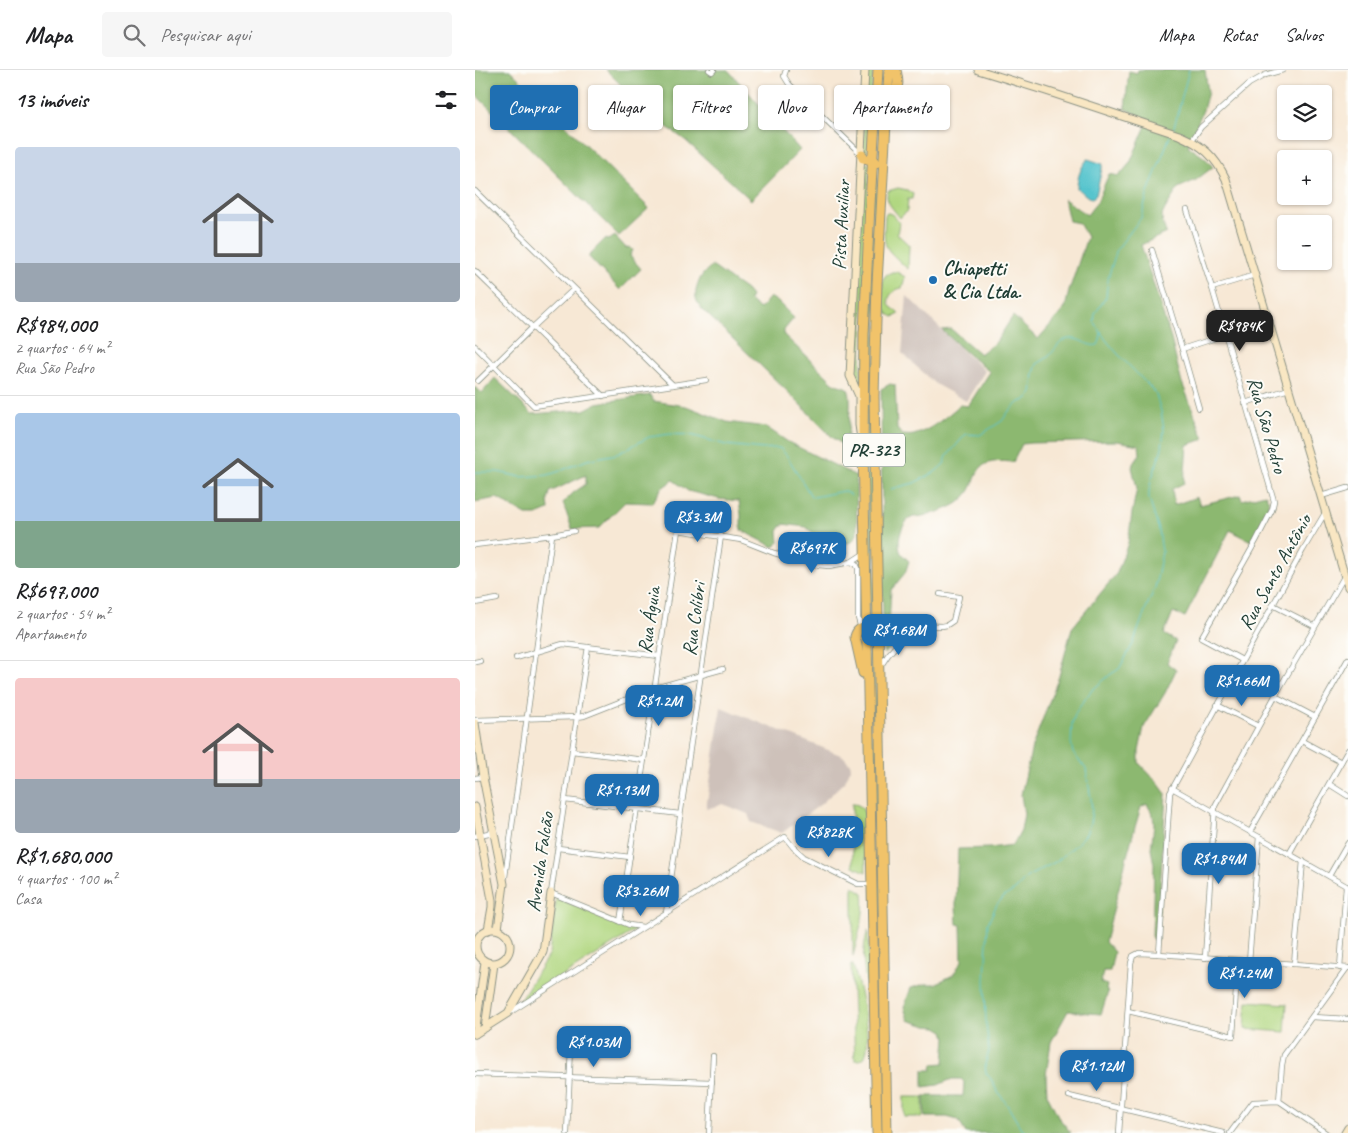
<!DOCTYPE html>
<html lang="pt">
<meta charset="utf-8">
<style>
:root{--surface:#fff;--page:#f6f6f6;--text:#202124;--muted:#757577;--line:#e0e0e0;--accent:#1f6fb2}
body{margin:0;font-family:Caveat,sans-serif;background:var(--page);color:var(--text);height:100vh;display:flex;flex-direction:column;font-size:19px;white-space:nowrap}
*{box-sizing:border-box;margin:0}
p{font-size:16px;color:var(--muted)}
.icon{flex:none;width:28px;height:28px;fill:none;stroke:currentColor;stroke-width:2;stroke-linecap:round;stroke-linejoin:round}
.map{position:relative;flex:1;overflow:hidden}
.details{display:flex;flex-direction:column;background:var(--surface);width:475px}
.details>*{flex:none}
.guide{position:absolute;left:15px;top:15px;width:475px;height:45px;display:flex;gap:10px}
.buttons{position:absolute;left:802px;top:15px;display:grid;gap:10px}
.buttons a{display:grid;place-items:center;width:55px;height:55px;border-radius:5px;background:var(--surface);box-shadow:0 1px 4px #0004;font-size:25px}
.price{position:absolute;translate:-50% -42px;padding:0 11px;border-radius:10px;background:var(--accent);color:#fff;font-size:16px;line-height:32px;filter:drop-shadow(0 1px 2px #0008)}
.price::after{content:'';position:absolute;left:50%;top:30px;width:15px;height:11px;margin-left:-8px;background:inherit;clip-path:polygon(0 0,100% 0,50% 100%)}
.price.active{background:#222;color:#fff}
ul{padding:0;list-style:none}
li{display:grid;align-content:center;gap:10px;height:265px;padding:0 15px}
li+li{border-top:1px solid var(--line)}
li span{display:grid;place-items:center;height:155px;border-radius:5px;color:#555}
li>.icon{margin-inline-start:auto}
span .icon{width:90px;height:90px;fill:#fffc;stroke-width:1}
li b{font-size:21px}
h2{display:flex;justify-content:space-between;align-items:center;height:60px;padding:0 15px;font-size:21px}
.pill{padding:0 18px;border-radius:5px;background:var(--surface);box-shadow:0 1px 4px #0004;font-size:18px;line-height:45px}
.pill.active{background:var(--accent);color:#fff}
header{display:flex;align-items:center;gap:30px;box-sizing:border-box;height:70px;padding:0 25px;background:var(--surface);border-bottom:1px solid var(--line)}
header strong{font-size:24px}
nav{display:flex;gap:28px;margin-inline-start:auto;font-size:18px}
.search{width:350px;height:45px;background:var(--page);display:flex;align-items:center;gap:12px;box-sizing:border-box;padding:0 18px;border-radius:5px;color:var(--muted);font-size:19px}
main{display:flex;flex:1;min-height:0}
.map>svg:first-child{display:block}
</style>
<header>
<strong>Mapa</strong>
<div class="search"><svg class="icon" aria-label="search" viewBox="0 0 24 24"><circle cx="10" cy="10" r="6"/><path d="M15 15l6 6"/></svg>Pesquisar aqui</div>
<nav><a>Mapa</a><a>Rotas</a><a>Salvos</a></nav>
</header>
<main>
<section class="details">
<h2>13 imóveis<svg class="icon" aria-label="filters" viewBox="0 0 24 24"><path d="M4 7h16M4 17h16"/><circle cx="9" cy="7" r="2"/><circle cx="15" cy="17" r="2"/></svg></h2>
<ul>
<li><span style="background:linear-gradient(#c9d6e8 75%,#9aa5b1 0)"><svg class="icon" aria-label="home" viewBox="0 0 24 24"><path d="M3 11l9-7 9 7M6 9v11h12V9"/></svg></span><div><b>R$984,000</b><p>2 quartos · 64 m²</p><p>Rua São Pedro</p></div></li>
<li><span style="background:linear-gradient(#a9c7e8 70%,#7fa58c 0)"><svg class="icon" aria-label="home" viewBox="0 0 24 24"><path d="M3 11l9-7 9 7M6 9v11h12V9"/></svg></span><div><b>R$697,000</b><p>2 quartos · 54 m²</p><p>Apartamento</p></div></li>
<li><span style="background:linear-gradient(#f6c9c9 65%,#9aa5b1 0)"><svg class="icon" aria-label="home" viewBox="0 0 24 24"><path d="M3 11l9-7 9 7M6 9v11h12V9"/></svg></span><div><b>R$1,680,000</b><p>4 quartos · 100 m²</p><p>Casa</p></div></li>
</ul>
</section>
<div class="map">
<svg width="873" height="1063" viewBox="0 0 873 1063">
<rect width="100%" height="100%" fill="#fdfcf7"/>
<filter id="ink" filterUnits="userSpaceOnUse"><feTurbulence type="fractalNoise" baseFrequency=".02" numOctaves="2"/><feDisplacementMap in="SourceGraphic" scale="10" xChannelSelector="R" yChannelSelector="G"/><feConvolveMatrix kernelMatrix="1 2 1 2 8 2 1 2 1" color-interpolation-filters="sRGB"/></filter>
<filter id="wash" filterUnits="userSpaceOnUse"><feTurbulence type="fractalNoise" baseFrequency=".0096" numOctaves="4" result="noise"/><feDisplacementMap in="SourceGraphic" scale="20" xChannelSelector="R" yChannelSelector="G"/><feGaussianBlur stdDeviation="1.12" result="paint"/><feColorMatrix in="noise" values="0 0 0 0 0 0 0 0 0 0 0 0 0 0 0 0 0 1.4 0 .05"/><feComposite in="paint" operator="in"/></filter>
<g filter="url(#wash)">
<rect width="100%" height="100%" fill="#f7e8d5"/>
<!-- industrial -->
<g fill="#cec1ba">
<path d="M432,226L490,283L510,301L491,331L460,314L427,283Z"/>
<path d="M246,637L368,686L376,695L373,705L370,711L346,734L307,763L276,752L273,744L248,734L231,739Z"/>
</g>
<!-- green -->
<g fill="#b1d781" stroke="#688a5a">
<path d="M393,0H398L392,86L388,82Z"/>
<path d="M392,93L394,94L385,318L378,307L388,98L389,95Z"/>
<path d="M400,99L402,104L400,161L399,553L398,554L396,553L390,306Z"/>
<path d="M423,118L432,120L438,124L437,129H433L432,141L425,148C419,139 409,132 413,121Z"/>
<path d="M412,143C418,143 421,149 424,153L422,164L434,175L433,199C408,176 408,179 410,145Z"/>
<path d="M417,202H422L430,207L427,218C419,219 409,228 416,237C418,239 421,240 423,242V245L418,247L413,244L407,232L408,209L411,205Z"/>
<path d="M433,558L409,584L408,562Z"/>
<path d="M394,566L397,570L403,655L411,1063H406L398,654Z"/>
<path d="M377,734C385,734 388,738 390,745L391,802L378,796Z"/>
<path d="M378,816L388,823C391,843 383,866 378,886Z"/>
<path d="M82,828L154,858L162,859L42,935L74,884L81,829Z"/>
<path d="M393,860L395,929C389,903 385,886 393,860Z"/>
<path d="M376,895H378C383,912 398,970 390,986C388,990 384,990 380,990Z"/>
<path d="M772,931L812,934L810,962L770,959Z"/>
<rect x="429" y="1027" width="19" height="20"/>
</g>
<!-- forest -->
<g fill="#8cb86f" stroke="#567a52">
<path d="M0,0H35L174,138L144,166L0,24Z"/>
<path d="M131,0H253L325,80L276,130L210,70L177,46Z"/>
<path d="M663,0H730L733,22L728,40L713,76L730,88L738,97L721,110L703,118C700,125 687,141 687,147C687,152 690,159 691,163L666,175L696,269L706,310L729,369L712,375L709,413L697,419L699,435L722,427L725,435L765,425L767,430L790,424L794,431L792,441L776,471L755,460L710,547L698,542L689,564L701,571L692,593L701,600L690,623L669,657L664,681V693L683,713L691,724L682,870L677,869L679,794L676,779L679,755L678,745L672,734L666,737C652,782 642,827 630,872L639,882L635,901H628L626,913L632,915L631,920L633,922L626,944L593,941L576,972L571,1005L572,1024L584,1048L596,1063H491L483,1050L472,1047H450L449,1026H488L489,1012L486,1009H477L463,1015L448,1017V1000H457L458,994L469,993L471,967L469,961L462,957L452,956L433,950L429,937L436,918L450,914H460L478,905L487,891L486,855L482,854L481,835L483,779L515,778L538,775L546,760L549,744L546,725L557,677L584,606L597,558L642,503L653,473L657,443L662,418L657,397L665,384L664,375L642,371L556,373L547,374L538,392C488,387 511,413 483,433C474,439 458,444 447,446C444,447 439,446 436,448C426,453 421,474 426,483C428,486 432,489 434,491L430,503L416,520L414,555L408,554L406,319L415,314L420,315L422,359L427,365C430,365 435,366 439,365C456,360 472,346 485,335L493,336L515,302L493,284L467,260L476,259L505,284L521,272L538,246L563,269L590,238L594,221L612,167L604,153L594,151L589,129L612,145L622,132L634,104L644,106L655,93L670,58L673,49L650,39L654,1L662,3Z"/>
<path d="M140,166L151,178L155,177L158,180L155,186L166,199L145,220L113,186L130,169L134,170Z"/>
<path d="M237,196L271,220L276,226L274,230L285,239L295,227L303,232L319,248L309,260V265L360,314C363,315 369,316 372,318C379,324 372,365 372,375H368L357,367L312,321L227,239C225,236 222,233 221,228C219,216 227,202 237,196Z"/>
<path d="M20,308L57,344L109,340L122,333L175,325L178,331L211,336L252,352L291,357L313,372L381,406L382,464L377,472L363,475L362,487H357L351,474L331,457L308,454L303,461L304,472L299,477L266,460V444L264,431L244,429L213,421L198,410L187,418L177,433L150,432L124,458L97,459L88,433L98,423L111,414V405L75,422L73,430L74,440L62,445H51L22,428L0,432V317L7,323Z"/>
</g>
<!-- water -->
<path fill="#57c4cd" stroke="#3b8080" d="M613,89L628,94L621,125L617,128L613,127L602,118C602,108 606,96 613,89Z"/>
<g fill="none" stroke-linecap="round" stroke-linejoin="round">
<!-- stream -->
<g stroke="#57c4cd" stroke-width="1">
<path d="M698,60L701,50L714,0"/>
<path d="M0,402H23L46,407L73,405L85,401L112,390L126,387L142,384L174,367L195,364L216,365L251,375L289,379L297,378H305L312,386L336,426L339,427L368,421L376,425"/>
<path d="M416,419L439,413L460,402L469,394L472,386L490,365L492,364L505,365L527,351L534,341L543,333L552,329L557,323L559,303L562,294C566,291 572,289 575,285C583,277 585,267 600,269C609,271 614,277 623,275L625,270L626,263"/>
<path d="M553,1063L547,1060L531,1033L522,1021L516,1009L511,1003L510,994L514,981L513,970L511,954L510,910L513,853L522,834L529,827L541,819L552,807L582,791L603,773L611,764L615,754L617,740L616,729L611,699L598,683L596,673L597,653L601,642L616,621L636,604L644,599L658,574L671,538L680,518L687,482L684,460L674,429V421L676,411L687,378L689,360L686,341L681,325L676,318L642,283L631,270L619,252L620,244L631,227L633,208L642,179L666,148L673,122L695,66"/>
</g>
</g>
</g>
<g filter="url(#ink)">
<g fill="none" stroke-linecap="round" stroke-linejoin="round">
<defs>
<g id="street">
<path d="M234,0L237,2L239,0"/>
<path d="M311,0L309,6L314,14L386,84"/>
<path d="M717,70L726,57L774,14L790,5L808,0"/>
<path d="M0,121L198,315"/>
<path d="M712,140L737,218L799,431L797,440L781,471L726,568L767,590"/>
<path d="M677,180L707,279L724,338"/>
<path d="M0,201L128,326"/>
<path d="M737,218L780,205"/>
<path d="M0,276L59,336L231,310"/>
<path d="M707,279L750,265"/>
<path d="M3,311L58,257L99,219"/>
<path d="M770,333L814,319"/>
<path d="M846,426L873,418"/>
<path d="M0,475L77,465L99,461"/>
<path d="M376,492L390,483"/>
<path d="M0,533L22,529"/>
<path d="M798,535L839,556"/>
<path d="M404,558L439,555L467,556L472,555L478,551L484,527L465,524"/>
<path d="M113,577L102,647L76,823L154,855L168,857"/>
<path d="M41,588L88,574L184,586"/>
<path d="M0,592L5,591"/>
<path d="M407,594L413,585L439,555"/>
<path d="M800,626L840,647"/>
<path d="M742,635L783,656"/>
<path d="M0,650L102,647L109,646L180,618L248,599"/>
<path d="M827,671L866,692"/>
<path d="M97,681L169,690"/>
<path d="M0,708L8,707"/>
<path d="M854,714L873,726"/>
<path d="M697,718L873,817"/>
<path d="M90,730L205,744"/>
<path d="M775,762L873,589"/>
<path d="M0,766L18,762"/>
<path d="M83,778L155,787"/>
<path d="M814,784L873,680"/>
<path d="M854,806L873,773"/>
<path d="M30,807L77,465"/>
<path d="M191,843L246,466"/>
<path d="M145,852L203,460L266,470L299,483L343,495L354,496L376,492L381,494L383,498V548L386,559"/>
<path d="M684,884L695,723L828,480L850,443"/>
<path d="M730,888L740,736L800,626L870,505"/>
<path d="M774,891L784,767"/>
<path d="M819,894L828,791"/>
<path d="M865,898L871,816"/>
<path d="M653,941L758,966L763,890"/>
<path d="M34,943L310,767L318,777L329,787L383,814H396"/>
<path d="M837,947L873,949"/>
<path d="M0,1004L237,1012"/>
<path d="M594,1026L748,1063"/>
<path d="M804,1031L807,995L809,985L872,898"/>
<path d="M92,1063L96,978"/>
<path d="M234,1063L238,986"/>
<path d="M644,1063L656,893L658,886L664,883L684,884L873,898"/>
<path d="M755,1063L778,1032L804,1031L851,1063"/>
</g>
<g id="secondary">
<path d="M503,0L571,21L704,65C727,75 740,86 751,109L873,517"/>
<path d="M386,369L384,355V326L375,306L390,0"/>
<path d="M0,653L8,707L29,814L23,859"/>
<path d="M0,737L17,830V837L13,860"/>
<circle cx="18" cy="876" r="17"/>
<path d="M10,958L19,894"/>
<path d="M0,964L33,943L68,882L76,823"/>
<path d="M0,964L10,892"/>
<path d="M870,1063L873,1058"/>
</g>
<g id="highway">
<path d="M410,26L418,24C425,16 423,10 421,0"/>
<path d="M387,85L388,88L400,91L401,93"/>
<path d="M388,603L380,567C382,558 389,557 396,558"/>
<path d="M402,1063L388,377L389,264L395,134L403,0"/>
<path d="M412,1063L399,326L402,213L414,0"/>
</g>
</defs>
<!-- street casing -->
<use href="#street" stroke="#8b9284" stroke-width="6"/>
<!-- secondary casing -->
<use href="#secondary" stroke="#8b9284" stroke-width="9"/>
<!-- highway casing -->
<use href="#highway" stroke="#8b9284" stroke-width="11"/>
<!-- street -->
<use href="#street" stroke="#fff" stroke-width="4.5"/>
<!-- secondary -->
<use href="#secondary" stroke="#f9e7c3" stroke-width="7"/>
<!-- highway -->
<use href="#highway" stroke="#f1c36a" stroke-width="9"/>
</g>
</g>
<!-- markers -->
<circle fill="#1f6fb2" stroke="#fdfcf7" stroke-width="2" cx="458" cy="210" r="5"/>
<g text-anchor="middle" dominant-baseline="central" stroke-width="4" stroke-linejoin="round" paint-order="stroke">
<!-- shield labels -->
<rect fill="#fdfcf7" stroke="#62766e" stroke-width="1" x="368" y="363.5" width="62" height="33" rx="4"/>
<g font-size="19" font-weight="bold" fill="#1f3d34">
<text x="399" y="380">PR-323</text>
</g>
<!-- street labels -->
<g font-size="20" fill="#1f3d34" stroke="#fdfcf7">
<text transform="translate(366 155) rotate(-87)">Pista Auxiliar</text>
<text transform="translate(792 355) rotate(74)">Rua São Pedro</text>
<text transform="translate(800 502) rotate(-61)">Rua Santo Antônio</text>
<text transform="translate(219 549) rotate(-82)">Rua Colibri</text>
<text transform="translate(174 550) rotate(-82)">Rua Águia</text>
<text transform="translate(65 792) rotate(-82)">Avenida Falcão</text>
</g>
<!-- poi labels -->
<g font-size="20" font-weight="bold" fill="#1f3d34" stroke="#fdfcf7" text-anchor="start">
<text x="468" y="198">Chiapetti<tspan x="468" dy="23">&amp; Cia Ltda.</tspan></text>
</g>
</g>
</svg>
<div class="buttons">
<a><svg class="icon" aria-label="layers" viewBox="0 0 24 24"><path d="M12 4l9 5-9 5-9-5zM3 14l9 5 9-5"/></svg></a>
<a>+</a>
<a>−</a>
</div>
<b class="price active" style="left:765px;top:282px">R$984K</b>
<b class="price" style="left:223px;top:473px">R$3.3M</b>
<b class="price" style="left:337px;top:504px">R$697K</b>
<b class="price" style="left:424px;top:586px">R$1.68M</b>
<b class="price" style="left:767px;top:637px">R$1.66M</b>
<b class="price" style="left:184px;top:657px">R$1.2M</b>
<b class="price" style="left:147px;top:746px">R$1.13M</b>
<b class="price" style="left:354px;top:788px">R$828K</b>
<b class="price" style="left:744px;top:815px">R$1.84M</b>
<b class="price" style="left:166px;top:847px">R$3.26M</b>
<b class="price" style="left:770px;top:929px">R$1.24M</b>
<b class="price" style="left:119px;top:998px">R$1.03M</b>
<b class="price" style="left:622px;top:1022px">R$1.12M</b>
<div class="guide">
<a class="pill active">Comprar</a>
<a class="pill">Alugar</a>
<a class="pill">Filtros</a>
<a class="pill">Novo</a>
<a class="pill">Apartamento</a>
</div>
</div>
</main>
